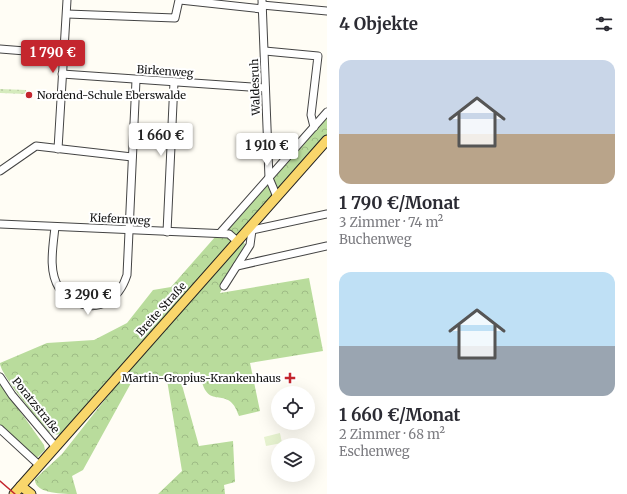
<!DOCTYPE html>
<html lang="de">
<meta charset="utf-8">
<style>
:root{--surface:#fff;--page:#f2f2f3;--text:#2b2b33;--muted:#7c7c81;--accent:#c4262e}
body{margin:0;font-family:Merriweather,serif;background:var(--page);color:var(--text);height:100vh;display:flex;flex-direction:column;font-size:15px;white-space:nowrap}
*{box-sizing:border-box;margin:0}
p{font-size:13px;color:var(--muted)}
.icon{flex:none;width:22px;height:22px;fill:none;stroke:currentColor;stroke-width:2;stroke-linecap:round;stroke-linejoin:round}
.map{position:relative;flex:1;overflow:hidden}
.drawer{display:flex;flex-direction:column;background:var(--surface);width:300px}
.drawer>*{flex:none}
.tools{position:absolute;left:271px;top:386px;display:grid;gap:8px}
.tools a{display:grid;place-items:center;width:44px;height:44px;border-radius:50%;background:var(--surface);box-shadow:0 4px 16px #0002;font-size:20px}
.price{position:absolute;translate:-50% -34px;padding:0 9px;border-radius:4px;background:#fff;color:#222;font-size:13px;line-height:26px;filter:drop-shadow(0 1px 2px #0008)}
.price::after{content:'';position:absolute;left:50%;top:24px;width:12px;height:9px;margin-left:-6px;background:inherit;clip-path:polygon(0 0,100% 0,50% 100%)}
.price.active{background:var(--accent);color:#fff}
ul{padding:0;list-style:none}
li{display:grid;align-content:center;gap:8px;height:212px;padding:0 12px}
li span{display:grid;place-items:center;height:124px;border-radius:12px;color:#555}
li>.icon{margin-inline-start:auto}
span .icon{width:72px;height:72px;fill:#fffc;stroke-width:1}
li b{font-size:17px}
h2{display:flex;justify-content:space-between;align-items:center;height:48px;padding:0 12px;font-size:17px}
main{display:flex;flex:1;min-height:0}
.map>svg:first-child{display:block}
</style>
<main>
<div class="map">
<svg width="327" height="494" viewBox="0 0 327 494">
<defs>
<pattern id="grass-dots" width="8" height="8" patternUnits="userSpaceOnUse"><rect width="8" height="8" fill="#d5ebbd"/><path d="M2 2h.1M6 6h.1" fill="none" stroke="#b6c8a1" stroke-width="1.8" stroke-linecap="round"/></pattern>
<pattern id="forest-crowns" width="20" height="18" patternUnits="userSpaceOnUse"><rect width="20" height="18" fill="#b9dc9c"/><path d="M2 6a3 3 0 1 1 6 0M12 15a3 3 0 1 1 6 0" fill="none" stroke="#9ebc85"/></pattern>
</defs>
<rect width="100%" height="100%" fill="#fffdf5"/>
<!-- grass -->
<path fill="url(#grass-dots)" d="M0,89L26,90V94L0,93Z"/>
<!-- forest -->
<g fill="url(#forest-crowns)">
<path d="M327,110V137L62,434L53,435C43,426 0,375 0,363L47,343L94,340L127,323L153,290L171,287Z"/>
<path d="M242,240L245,244L220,293L309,278L323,351L250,363L260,411L239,416C228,381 206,416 200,372L131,383L83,470L72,476L77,494C64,494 34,494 35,479L62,454L122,378V374Z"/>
<path d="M180,378L199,446L233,441L235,482L224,485L225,494H158L182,471L167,380Z"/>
<path d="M0,383L44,445L45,450L36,459L0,426Z"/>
</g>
<!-- pitch -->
<path fill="#e6f2cf" d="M280,433L282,443L266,446L264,437Z"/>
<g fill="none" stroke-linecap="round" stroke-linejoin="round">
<defs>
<g id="minor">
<path d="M180,0L262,9"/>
<path d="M262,0L269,178L277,197"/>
<path d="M262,5L327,11"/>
<path d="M67,14L175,18L179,0"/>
<path d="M0,49L63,54"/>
<path d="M265,51L318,56L311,115L314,127"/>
<path d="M62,74L265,88"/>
<path d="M58,149L67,0"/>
<path d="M0,171L36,146L132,157"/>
<path d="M0,224L229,234L237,241"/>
<path d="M55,227C53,247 48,271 59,288C62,294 67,297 73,300C98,314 119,300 127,275L136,80"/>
<path d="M249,228L252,230L327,214"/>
<path d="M167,232L174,82"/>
<path d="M220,233L327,112"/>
<path d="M237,266L327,246"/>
<path d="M224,286L250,245L252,230"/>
<path d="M0,377L12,395L55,446"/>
<path d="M0,429L39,465"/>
</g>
<g id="major">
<path d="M21,486L31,494"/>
<path d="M14,494L327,140"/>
</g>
</defs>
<!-- minor casing -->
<use href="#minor" stroke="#444" stroke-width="9"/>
<!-- major casing -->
<use href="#major" stroke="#222" stroke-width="11"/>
<!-- minor -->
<use href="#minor" stroke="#fff" stroke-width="7"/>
<!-- major -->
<use href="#major" stroke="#f9d66b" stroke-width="9"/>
<!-- rail -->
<path stroke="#c4262e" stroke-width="1.5" d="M0,481L15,494"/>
</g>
<!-- markers -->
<g fill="#c4262e" stroke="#fff" stroke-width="1.5">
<circle cx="29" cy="95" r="4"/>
<path d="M288 372h4v4h4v4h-4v4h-4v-4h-4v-4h4z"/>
</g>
<g text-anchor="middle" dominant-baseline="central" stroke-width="4" stroke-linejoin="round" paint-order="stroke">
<!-- street labels -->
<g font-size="11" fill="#111" stroke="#fff">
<text transform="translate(165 71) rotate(4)">Birkenweg</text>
<text transform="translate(255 87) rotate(-92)">Waldesruh</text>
<text transform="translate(120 219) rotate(3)">Kiefernweg</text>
<text transform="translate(161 309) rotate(-48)">Breite Straße</text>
<text transform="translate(36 405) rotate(51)">Poratzstraße</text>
</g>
<!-- poi labels -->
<g font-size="11" fill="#111" stroke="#fff" text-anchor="start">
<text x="37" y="95">Nordend-Schule Eberswalde</text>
<text x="281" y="378" text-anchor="end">Martin-Gropius-Krankenhaus</text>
</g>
</g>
</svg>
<div class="tools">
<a><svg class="icon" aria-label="locate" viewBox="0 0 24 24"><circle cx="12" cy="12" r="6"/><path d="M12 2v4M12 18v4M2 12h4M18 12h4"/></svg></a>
<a><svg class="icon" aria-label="layers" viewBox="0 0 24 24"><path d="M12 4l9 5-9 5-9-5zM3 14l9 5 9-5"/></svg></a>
</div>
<b class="price active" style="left:53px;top:74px">1 790 €</b>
<b class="price" style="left:161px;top:157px">1 660 €</b>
<b class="price" style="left:267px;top:167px">1 910 €</b>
<b class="price" style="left:88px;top:316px">3 290 €</b>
</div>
<section class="drawer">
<h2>4 Objekte<svg class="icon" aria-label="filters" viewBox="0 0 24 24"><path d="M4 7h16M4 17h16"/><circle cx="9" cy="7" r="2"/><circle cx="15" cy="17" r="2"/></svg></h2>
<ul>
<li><span style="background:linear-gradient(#c9d6e8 60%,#b9a48a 0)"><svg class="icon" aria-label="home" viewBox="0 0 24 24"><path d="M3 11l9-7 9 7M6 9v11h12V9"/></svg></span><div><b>1 790 €/Monat</b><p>3 Zimmer · 74 m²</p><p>Buchenweg</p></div></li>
<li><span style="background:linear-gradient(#bfe0f5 60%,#9aa5b1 0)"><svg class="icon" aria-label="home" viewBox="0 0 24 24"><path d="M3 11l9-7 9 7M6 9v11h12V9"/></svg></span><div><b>1 660 €/Monat</b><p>2 Zimmer · 68 m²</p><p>Eschenweg</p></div></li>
</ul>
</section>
</main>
